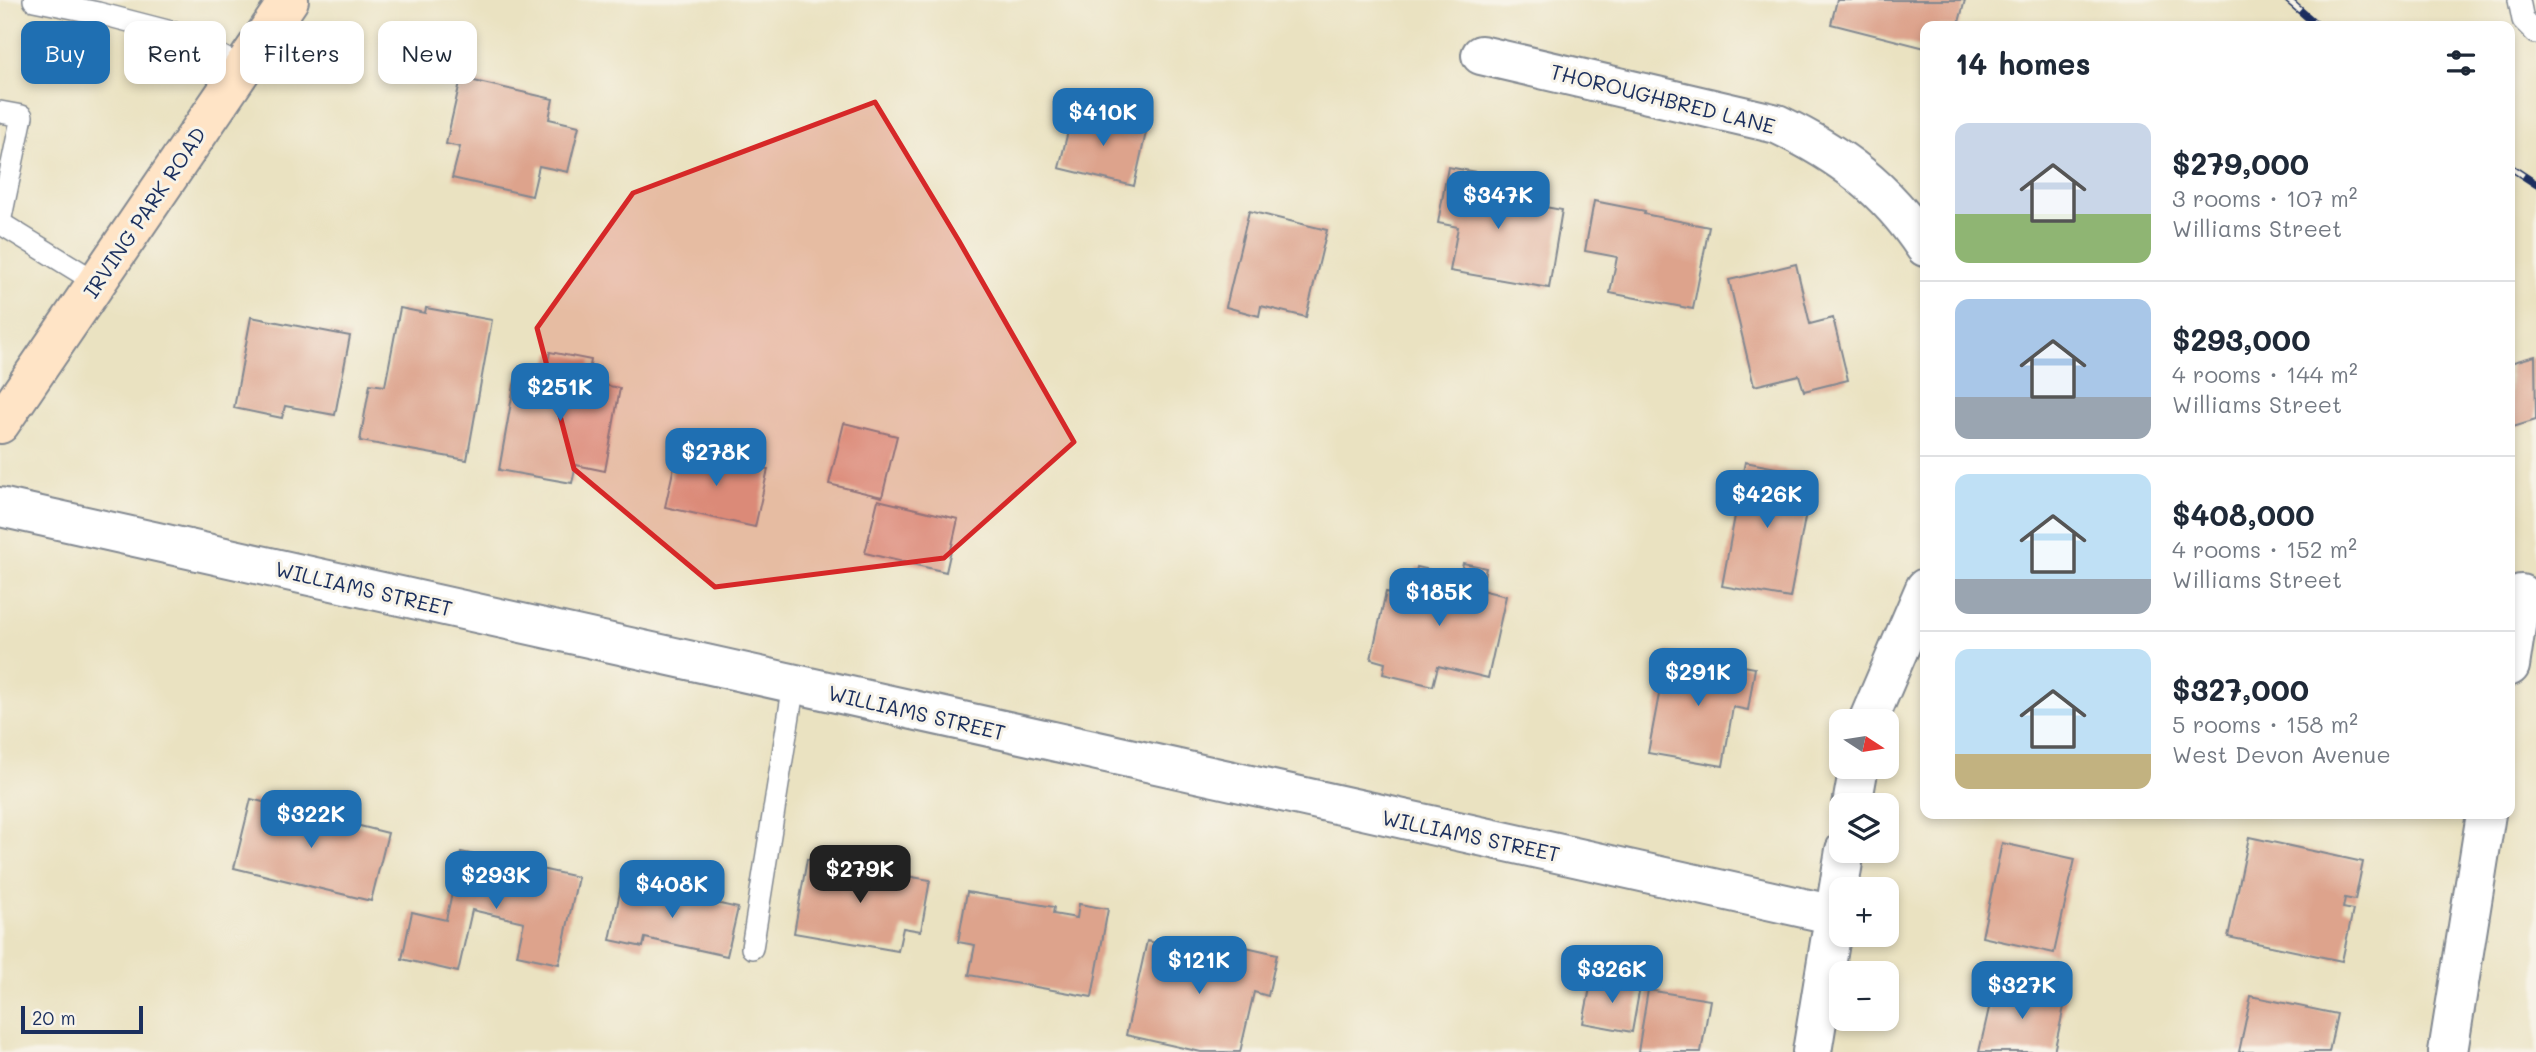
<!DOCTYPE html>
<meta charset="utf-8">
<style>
:root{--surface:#fff;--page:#f2f2f3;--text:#1f2937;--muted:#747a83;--line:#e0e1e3;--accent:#1f6fb2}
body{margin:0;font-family:Mali,sans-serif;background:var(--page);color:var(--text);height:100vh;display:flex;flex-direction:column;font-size:26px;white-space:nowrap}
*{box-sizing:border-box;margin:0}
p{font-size:23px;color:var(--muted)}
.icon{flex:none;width:38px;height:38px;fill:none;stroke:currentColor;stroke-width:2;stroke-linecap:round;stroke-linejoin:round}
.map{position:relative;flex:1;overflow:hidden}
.sheet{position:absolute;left:1920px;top:21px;width:595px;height:798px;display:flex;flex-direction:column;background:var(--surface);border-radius:14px;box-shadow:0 4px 10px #0003}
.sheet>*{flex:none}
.banner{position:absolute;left:21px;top:21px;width:665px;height:63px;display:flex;gap:14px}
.needle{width:46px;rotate:102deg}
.tools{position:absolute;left:1829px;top:709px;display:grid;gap:14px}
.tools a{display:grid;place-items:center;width:70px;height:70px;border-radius:14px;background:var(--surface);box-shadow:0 4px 10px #0003;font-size:35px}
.scale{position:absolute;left:21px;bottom:18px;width:122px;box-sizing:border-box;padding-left:7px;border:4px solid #1b2f5e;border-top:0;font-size:19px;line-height:24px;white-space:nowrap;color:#1b2f5e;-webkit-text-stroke:5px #f7f3e8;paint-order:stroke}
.price{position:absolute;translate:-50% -60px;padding:0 16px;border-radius:14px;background:var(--accent);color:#fff;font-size:23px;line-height:46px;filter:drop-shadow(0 2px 4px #0008)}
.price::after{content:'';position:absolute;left:50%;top:42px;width:21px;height:16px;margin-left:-10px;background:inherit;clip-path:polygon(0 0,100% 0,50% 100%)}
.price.active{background:#222;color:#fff}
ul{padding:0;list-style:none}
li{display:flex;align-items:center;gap:21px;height:175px;padding:0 35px}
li+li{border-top:2px solid var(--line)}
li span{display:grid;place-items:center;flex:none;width:196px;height:140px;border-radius:14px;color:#555}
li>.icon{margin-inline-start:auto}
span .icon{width:84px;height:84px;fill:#fffc;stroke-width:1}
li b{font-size:30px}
h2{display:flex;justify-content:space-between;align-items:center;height:84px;padding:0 35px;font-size:30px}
.chip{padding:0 24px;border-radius:14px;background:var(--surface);box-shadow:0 4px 10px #0003;font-size:24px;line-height:63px}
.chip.active{background:var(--accent);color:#fff}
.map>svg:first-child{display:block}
</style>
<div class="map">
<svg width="2536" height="1052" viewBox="0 0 2536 1052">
<rect width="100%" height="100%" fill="#f7f3e8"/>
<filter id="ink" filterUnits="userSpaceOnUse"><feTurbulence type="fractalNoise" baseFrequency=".0143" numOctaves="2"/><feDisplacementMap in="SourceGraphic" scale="14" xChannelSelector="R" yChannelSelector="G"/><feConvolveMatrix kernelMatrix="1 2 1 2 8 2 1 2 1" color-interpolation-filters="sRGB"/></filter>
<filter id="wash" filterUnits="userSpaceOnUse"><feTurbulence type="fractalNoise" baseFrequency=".00686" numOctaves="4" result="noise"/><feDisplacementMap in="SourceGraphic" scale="28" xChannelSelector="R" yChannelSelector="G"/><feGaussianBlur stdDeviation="1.57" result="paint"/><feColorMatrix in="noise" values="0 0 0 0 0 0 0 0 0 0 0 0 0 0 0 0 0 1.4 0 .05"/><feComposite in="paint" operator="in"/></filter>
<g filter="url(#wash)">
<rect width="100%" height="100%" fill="#eae2c1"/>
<g id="blocks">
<!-- building -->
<g fill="#dda38c">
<path d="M1837,0H1965L1958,26H1925V48L1831,24Z"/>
<path d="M461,78L553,99L549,119L579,126L568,172L539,166L532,196L452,178L460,147L446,144Z"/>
<path d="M1073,111L1147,128L1134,186L1059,168Z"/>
<path d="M1448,167L1504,177L1501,199L1562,210L1549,288L1450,271L1458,227L1438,223Z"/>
<path d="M1594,201L1645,211L1644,214L1709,227L1693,309L1610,293L1617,257L1585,251Z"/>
<path d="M1249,211L1327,230L1306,317L1261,306L1259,316L1226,307Z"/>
<path d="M1796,264L1810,324L1833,318L1848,380L1804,391L1799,375L1754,386L1729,280Z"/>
<path d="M400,308L425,313L426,308L492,320L467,460L360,441L370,384L385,386Z"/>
<path d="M251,317L350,336L335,415L285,406L282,418L234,408Z"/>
<path d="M550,352L591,360L587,382L620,388L605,471L576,465L572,483L499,470L515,380L543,385Z"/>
<path d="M2535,356L2536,420L2510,428V363Z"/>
<path d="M844,423L897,436L882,497L829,484Z"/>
<path d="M678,449L768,469L755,527L665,507Z"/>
<path d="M1745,462L1813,475L1790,598L1722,586Z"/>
<path d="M878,500L958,519L946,572L865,553Z"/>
<path d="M1463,563L1486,568L1481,590L1506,596L1488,678L1438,666L1433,686L1383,674L1385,663L1371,659L1386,592L1410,597L1417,567L1448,574L1442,602L1454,605Z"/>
<path d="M1667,652L1755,668L1748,710L1733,707L1723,766L1648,753Z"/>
<path d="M251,799L388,833L371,901L234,868Z"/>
<path d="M2249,837L2363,862L2355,900L2345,898L2343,908L2353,910L2342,961L2228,937Z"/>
<path d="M2002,843L2075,859L2054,953L1982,937Z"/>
<path d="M461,852L578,877L559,964L517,955L524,922L472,910L458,972L402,959L412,912L446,920Z"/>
<path d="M807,859L930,880L921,931L903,928L898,951L794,933Z"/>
<path d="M622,882L738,908L727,956L645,938L643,947L610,940Z"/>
<path d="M967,892L1054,907L1053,914L1077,918L1079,904L1108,909L1092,997L969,975L975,945L958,942Z"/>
<path d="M1215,940L1277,954L1268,996L1254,992L1240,1052H1201L1126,1035L1147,941L1212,956Z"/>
<path d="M1592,978L1640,987L1632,1032L1583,1023Z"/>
<path d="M1995,982L2066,998L2054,1052H1979Z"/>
<path d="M1648,990L1710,1000L1701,1052H1638Z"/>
<path d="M2251,996L2337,1014L2329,1052H2239Z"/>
</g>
</g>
</g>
<g filter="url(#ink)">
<use href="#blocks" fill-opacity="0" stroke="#828890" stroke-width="2"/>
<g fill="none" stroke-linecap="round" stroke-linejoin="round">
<defs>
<g id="service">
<path d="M34,0L98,13L183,35L242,68"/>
<path d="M2519,0L2523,20L2536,33"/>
<path d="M0,112L22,116L0,222"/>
<path d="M0,223L96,282"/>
<path d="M752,948L794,684"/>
</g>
<g id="minor">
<path d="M1481,55L1777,124C1840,154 1886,188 1925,247"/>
<path d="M0,507L1835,915"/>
<path d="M2510,666L2521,594"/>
<path d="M1868,721L1925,588"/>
<path d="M1852,805L1859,766"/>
<path d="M1812,1052L1845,850"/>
<path d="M2448,1052L2486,814"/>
</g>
<path id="secondary" d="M0,424L289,0"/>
</defs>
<!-- service casing -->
<use href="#service" stroke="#828890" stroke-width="24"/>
<!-- minor casing -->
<use href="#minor" stroke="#828890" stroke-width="42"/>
<!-- secondary casing -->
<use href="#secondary" stroke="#828890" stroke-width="42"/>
<!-- service -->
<use href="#service" stroke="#fff" stroke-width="21"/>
<!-- minor -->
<use href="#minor" stroke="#fff" stroke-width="38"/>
<!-- secondary -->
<use href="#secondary" stroke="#ffe4c6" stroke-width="38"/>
<defs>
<g id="rail">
<path d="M2288,0L2318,26"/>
<path d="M2510,167L2536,184"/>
</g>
</defs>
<!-- rail casing -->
<use href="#rail" stroke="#1b2f5e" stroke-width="8"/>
<!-- rail -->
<use href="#rail" stroke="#f7f3e8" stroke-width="5" stroke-dasharray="16" stroke-linecap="butt"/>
</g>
</g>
<!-- marked area -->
<path fill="#d62828" fill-opacity="0.2" stroke="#d62828" stroke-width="5" stroke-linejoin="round" d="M875,102L959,241L1074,442L944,558L715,587L574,469L537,328L633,193Z"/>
<g text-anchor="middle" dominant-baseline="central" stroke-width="6" stroke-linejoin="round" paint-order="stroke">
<!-- street labels -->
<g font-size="21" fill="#1b2f5e" stroke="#f7f3e8">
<text transform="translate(1663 98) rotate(14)">THOROUGHBRED LANE</text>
<text transform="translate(144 212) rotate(-56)">IRVING PARK ROAD</text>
<text transform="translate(364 588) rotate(13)">WILLIAMS STREET</text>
<text transform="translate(917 712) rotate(13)">WILLIAMS STREET</text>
<text transform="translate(1471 835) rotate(12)">WILLIAMS STREET</text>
</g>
</g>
</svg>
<div class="tools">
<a><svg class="needle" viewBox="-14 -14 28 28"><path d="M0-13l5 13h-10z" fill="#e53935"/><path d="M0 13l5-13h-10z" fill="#747a83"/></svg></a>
<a><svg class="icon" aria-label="layers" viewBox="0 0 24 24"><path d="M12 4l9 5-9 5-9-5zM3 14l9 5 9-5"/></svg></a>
<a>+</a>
<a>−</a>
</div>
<div class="scale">20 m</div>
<b class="price" style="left:1103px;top:148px">$410K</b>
<b class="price" style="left:1498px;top:231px">$347K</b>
<b class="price" style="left:560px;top:423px">$251K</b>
<b class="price" style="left:716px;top:488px">$278K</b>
<b class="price" style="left:1767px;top:530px">$426K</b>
<b class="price" style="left:1439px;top:628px">$185K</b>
<b class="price" style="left:1698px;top:708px">$291K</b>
<b class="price" style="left:311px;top:850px">$322K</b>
<b class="price active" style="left:860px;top:905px">$279K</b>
<b class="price" style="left:496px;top:911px">$293K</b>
<b class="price" style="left:672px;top:920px">$408K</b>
<b class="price" style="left:1199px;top:996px">$121K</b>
<b class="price" style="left:1612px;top:1005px">$326K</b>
<b class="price" style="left:2022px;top:1021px">$327K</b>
<div class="banner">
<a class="chip active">Buy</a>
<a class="chip">Rent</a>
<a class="chip">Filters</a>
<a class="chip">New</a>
</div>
<section class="sheet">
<h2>14 homes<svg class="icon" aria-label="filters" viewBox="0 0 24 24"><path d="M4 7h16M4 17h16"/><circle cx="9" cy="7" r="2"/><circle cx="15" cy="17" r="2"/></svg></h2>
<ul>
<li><span style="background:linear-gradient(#c9d6e8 65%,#8fb573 0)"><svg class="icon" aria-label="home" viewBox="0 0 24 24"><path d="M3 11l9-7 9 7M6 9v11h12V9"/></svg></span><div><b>$279,000</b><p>3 rooms · 107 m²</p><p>Williams Street</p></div></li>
<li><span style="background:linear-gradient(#a9c7e8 70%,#9aa5b1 0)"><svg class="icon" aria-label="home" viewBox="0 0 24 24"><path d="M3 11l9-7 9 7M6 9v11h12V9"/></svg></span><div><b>$293,000</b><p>4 rooms · 144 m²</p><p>Williams Street</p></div></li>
<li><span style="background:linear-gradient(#bfe0f5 75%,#9aa5b1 0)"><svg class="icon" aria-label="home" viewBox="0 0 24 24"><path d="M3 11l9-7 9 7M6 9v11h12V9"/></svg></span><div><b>$408,000</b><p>4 rooms · 152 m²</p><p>Williams Street</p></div></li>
<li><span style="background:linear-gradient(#bfe0f5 75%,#c2b280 0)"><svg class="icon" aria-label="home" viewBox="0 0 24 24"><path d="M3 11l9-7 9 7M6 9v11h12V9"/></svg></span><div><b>$327,000</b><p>5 rooms · 158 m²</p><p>West Devon Avenue</p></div></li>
</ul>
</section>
</div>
